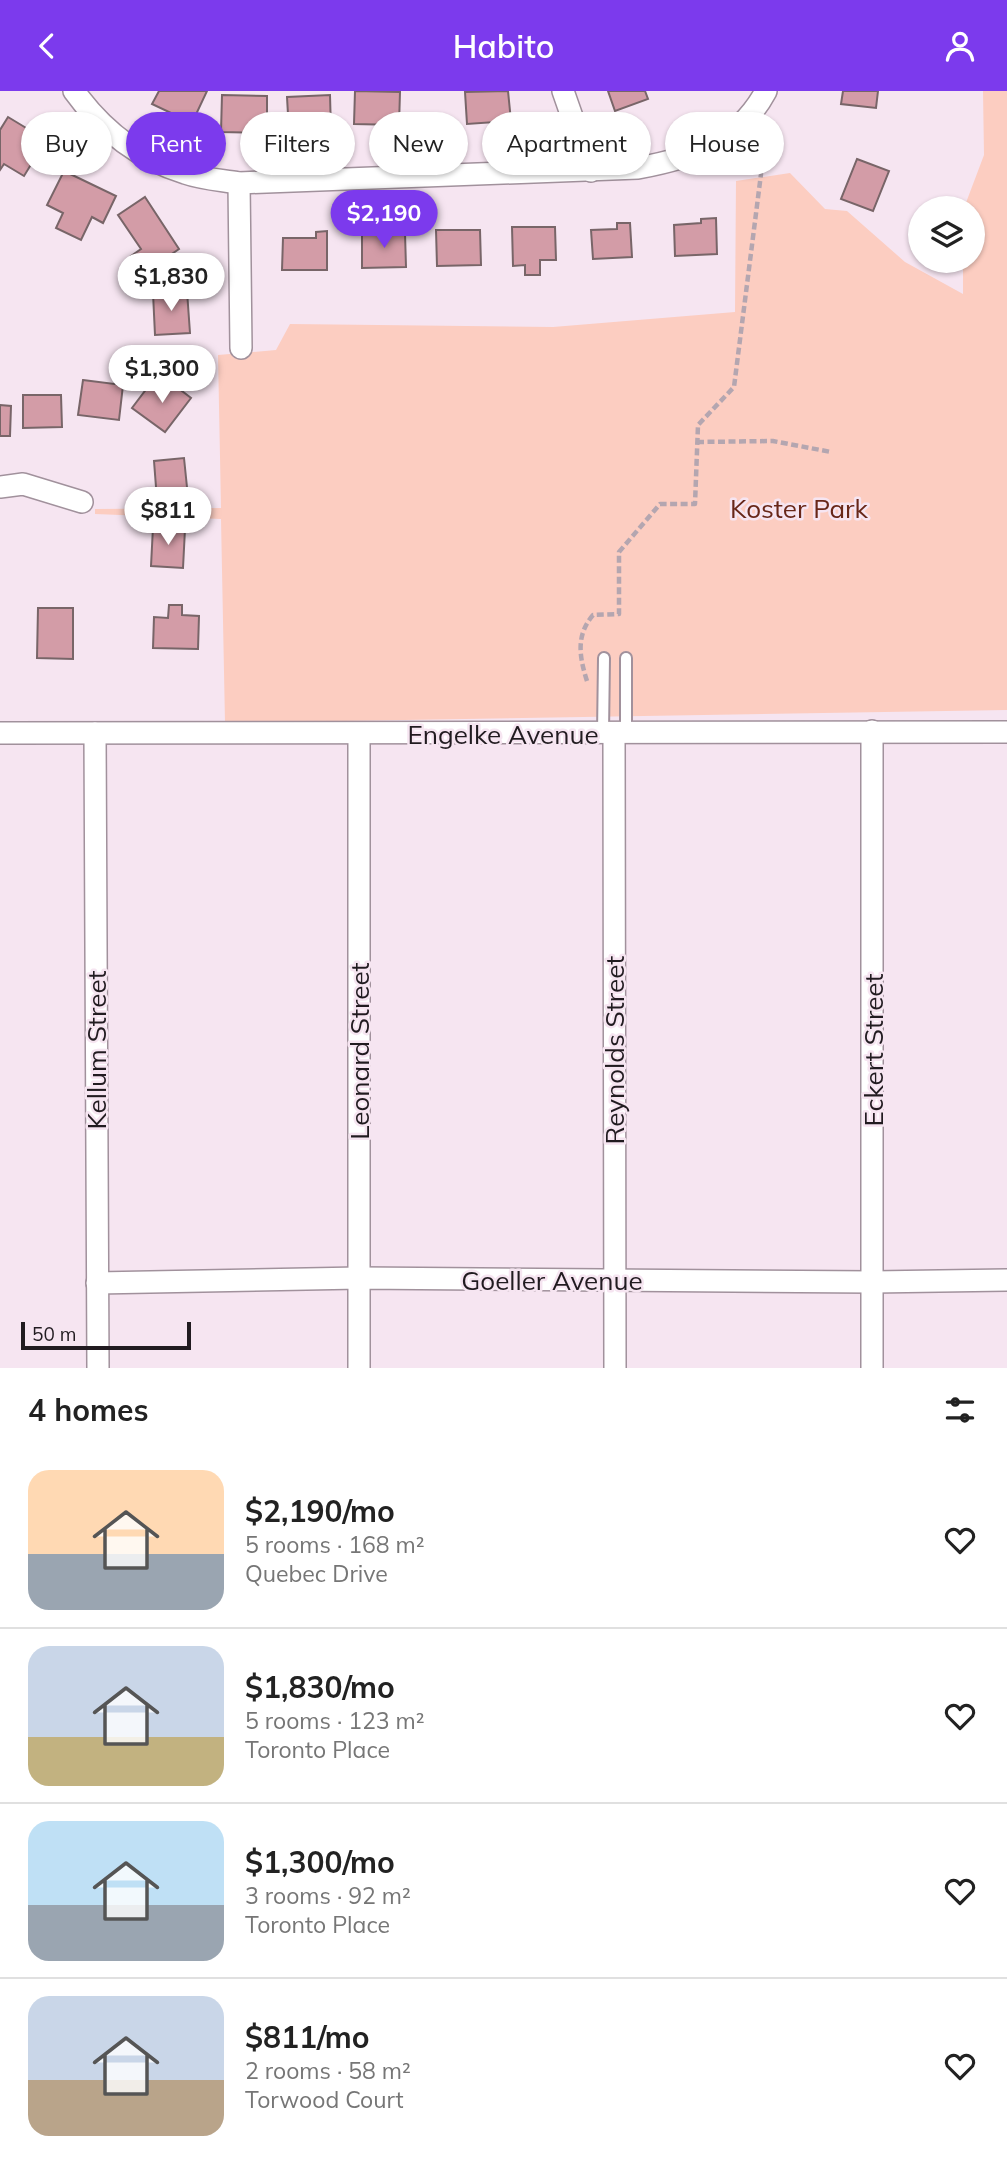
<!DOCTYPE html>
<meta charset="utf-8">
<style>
:root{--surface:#fff;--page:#f6f6f6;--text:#222;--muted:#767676;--line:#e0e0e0;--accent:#7c3aed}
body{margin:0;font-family:Mulish,sans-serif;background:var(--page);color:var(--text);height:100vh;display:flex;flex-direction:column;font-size:26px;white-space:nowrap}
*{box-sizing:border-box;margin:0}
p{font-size:23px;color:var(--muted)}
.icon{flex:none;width:38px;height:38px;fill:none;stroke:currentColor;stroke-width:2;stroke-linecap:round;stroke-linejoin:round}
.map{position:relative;height:1277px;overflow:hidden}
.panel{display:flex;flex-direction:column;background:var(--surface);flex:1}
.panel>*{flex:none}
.guide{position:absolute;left:21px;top:21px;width:966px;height:63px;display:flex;gap:14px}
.fabs{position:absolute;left:908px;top:105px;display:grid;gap:14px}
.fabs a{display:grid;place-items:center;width:77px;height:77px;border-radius:50%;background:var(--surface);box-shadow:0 2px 5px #0004;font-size:35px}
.scale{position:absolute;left:21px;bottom:18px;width:170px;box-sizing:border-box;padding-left:7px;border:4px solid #211b20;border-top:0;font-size:19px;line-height:24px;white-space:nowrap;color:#211b20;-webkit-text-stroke:5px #f6e5f1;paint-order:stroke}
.price{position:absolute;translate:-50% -60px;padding:0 16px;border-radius:24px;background:#fff;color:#222;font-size:23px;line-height:46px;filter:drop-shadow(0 2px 4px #0008)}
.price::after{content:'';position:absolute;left:50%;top:42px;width:21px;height:16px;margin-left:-10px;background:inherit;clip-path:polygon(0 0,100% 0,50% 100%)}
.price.active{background:var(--accent);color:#fff}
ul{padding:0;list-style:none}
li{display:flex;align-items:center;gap:21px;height:175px;padding:0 28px}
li+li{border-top:2px solid var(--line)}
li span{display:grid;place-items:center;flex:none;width:196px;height:140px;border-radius:21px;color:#555}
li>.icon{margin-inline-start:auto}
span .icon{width:84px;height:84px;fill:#fffc;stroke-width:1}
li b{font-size:30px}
h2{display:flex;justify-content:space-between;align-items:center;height:84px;padding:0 28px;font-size:30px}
.tag{padding:0 24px;border-radius:32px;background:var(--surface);box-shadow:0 2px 5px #0004;font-size:24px;line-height:63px}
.tag.active{background:var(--accent);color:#fff}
header{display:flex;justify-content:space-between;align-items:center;height:91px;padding:0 28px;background:var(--accent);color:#fff;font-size:32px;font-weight:600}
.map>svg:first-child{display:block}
</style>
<header><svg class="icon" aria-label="back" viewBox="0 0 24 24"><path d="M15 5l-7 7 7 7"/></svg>Habito<svg class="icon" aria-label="person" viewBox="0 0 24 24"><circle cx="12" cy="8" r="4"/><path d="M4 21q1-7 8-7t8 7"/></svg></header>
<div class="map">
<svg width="1007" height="1277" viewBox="0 0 1007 1277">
<rect width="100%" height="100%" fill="#f6e5f1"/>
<!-- green -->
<path fill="#fccdc1" d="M983,0H1007V619L225,632L221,428L95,423V418L221,417L218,264L276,259L290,233L553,236L735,221L736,90L790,82L825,118L847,120L905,171L963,203V170H973V117H964L984,64Z"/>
<!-- building -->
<g fill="#d39ca7" stroke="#786568" stroke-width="2">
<path d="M159,0H207L192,32L152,13Z"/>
<path d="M355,0L400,1L399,34L354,33Z"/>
<path d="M508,0L511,30L467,33L465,1Z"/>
<path d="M608,0H645L648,8L615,20Z"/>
<path d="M843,0H878L876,17L841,13Z"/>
<path d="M222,4L267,5V42L221,41Z"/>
<path d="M330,4L331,40L289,41L287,6Z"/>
<path d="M8,26L46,49L24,85L4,73L0,79V39Z"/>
<path d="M857,68L889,80L873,120L841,108Z"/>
<path d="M64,80L116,105L103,132L92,126L81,149L56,137L63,122L47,114Z"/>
<path d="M145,106L179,158L143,183L131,165L141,158L118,124Z"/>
<path d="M716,127L717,163L675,165L674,134L701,132V128Z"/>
<path d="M617,132H630L632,166L593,168L591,139L617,138Z"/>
<path d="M512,136H555L556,169H540V184H525V174L513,175Z"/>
<path d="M436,139H480L481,174L437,175Z"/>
<path d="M327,140V179H282L283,147H316V141Z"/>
<path d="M362,142H405L406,176L362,177Z"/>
<path d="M187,200L190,242L155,244L153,202Z"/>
<path d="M83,289L123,294L119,329L78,324Z"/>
<path d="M169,290L191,307L165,341L132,317L151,292L162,300Z"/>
<path d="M23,304H61L62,336L23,337Z"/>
<path d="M0,314L11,315L10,345H0Z"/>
<path d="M184,367L188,406L157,409L154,370Z"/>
<path d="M153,436L185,438L183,477L151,475Z"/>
<path d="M169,514H182V524L199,525L198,558L153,557L154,526L168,527Z"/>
<path d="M38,517H73V568L37,567Z"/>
</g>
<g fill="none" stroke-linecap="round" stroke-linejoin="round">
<defs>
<g id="service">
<path d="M603,642L604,567"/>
<path d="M626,642V567"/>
</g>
<g id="minor">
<path d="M74,0C102,39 139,68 185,82C202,88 221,89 239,92L638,77C693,67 738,52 766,0"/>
<path d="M563,0L591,80"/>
<path d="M239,92L241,257"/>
<path d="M0,396L23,393L82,411"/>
<path d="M872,640V1277"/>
<path d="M0,642L1007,641"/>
<path d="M95,642L98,1277"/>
<path d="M614,642L615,1277"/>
<path d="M97,1192L359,1187L873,1191L1007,1189"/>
<path d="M359,1277V643"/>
</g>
</defs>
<!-- service casing -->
<use href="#service" stroke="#a1919c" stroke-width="14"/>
<!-- minor casing -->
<use href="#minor" stroke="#a1919c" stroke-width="24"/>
<!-- path -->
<g stroke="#b4a6b0" stroke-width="4.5" stroke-dasharray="7 3.5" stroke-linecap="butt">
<path d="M697,351L773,350L831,361"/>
<path d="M587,590C579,565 576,544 593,524L619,523V461L660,413H695L698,334L734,296L761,83L746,55"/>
</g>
<!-- service -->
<use href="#service" stroke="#fff" stroke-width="10"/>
<!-- minor -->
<use href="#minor" stroke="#fff" stroke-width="21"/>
</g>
<g text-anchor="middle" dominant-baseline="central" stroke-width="5" stroke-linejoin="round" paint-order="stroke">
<!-- park labels -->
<g font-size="26" fill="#682718" stroke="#f6e5f1">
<text x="799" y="417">Koster Park</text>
</g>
<!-- street labels -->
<g font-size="26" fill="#211b20" stroke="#f6e5f1">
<text x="503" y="643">Engelke Avenue</text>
<text transform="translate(96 959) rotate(-90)">Kellum Street</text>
<text transform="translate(614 959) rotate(-90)">Reynolds Street</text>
<text transform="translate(873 959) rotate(-90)">Eckert Street</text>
<text transform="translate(359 960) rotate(-90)">Leonard Street</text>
<text x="552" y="1189">Goeller Avenue</text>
</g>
</g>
</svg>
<div class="fabs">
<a><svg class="icon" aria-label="layers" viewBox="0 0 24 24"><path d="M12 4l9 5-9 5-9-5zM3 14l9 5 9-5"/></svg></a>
</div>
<div class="scale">50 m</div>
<b class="price active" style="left:384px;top:159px">$2,190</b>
<b class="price" style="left:171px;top:222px">$1,830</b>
<b class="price" style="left:162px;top:314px">$1,300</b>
<b class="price" style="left:168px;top:456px">$811</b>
<div class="guide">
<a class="tag">Buy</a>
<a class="tag active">Rent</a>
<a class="tag">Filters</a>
<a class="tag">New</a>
<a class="tag">Apartment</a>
<a class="tag">House</a>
</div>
</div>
<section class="panel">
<h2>4 homes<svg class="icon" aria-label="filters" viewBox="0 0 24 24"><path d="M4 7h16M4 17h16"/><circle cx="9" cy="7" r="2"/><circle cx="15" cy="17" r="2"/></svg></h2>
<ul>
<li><span style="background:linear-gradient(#ffd9b3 60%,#9aa5b1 0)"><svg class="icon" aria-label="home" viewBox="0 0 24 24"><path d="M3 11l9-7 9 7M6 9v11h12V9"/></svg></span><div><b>$2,190/mo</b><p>5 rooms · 168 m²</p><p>Quebec Drive</p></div><svg class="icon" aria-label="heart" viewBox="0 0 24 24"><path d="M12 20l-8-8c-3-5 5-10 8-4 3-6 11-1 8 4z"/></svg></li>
<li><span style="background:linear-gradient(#c9d6e8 65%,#c2b280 0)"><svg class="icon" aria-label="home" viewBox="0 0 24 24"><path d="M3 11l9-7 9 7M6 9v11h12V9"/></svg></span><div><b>$1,830/mo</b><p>5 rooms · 123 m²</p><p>Toronto Place</p></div><svg class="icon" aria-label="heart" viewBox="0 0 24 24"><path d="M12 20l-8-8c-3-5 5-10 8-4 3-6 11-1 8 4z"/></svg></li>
<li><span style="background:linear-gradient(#bfe0f5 60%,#9aa5b1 0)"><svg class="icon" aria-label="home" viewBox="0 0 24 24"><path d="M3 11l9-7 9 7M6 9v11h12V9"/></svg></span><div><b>$1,300/mo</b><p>3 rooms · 92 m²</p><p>Toronto Place</p></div><svg class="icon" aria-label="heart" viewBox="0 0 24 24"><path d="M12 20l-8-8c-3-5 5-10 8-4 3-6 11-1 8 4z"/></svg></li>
<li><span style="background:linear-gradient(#c9d6e8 60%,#b9a48a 0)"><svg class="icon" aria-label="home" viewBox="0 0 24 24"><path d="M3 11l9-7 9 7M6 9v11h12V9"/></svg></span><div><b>$811/mo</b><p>2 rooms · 58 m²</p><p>Torwood Court</p></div><svg class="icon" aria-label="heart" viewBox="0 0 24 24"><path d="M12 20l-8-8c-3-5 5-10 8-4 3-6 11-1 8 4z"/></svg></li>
</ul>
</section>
